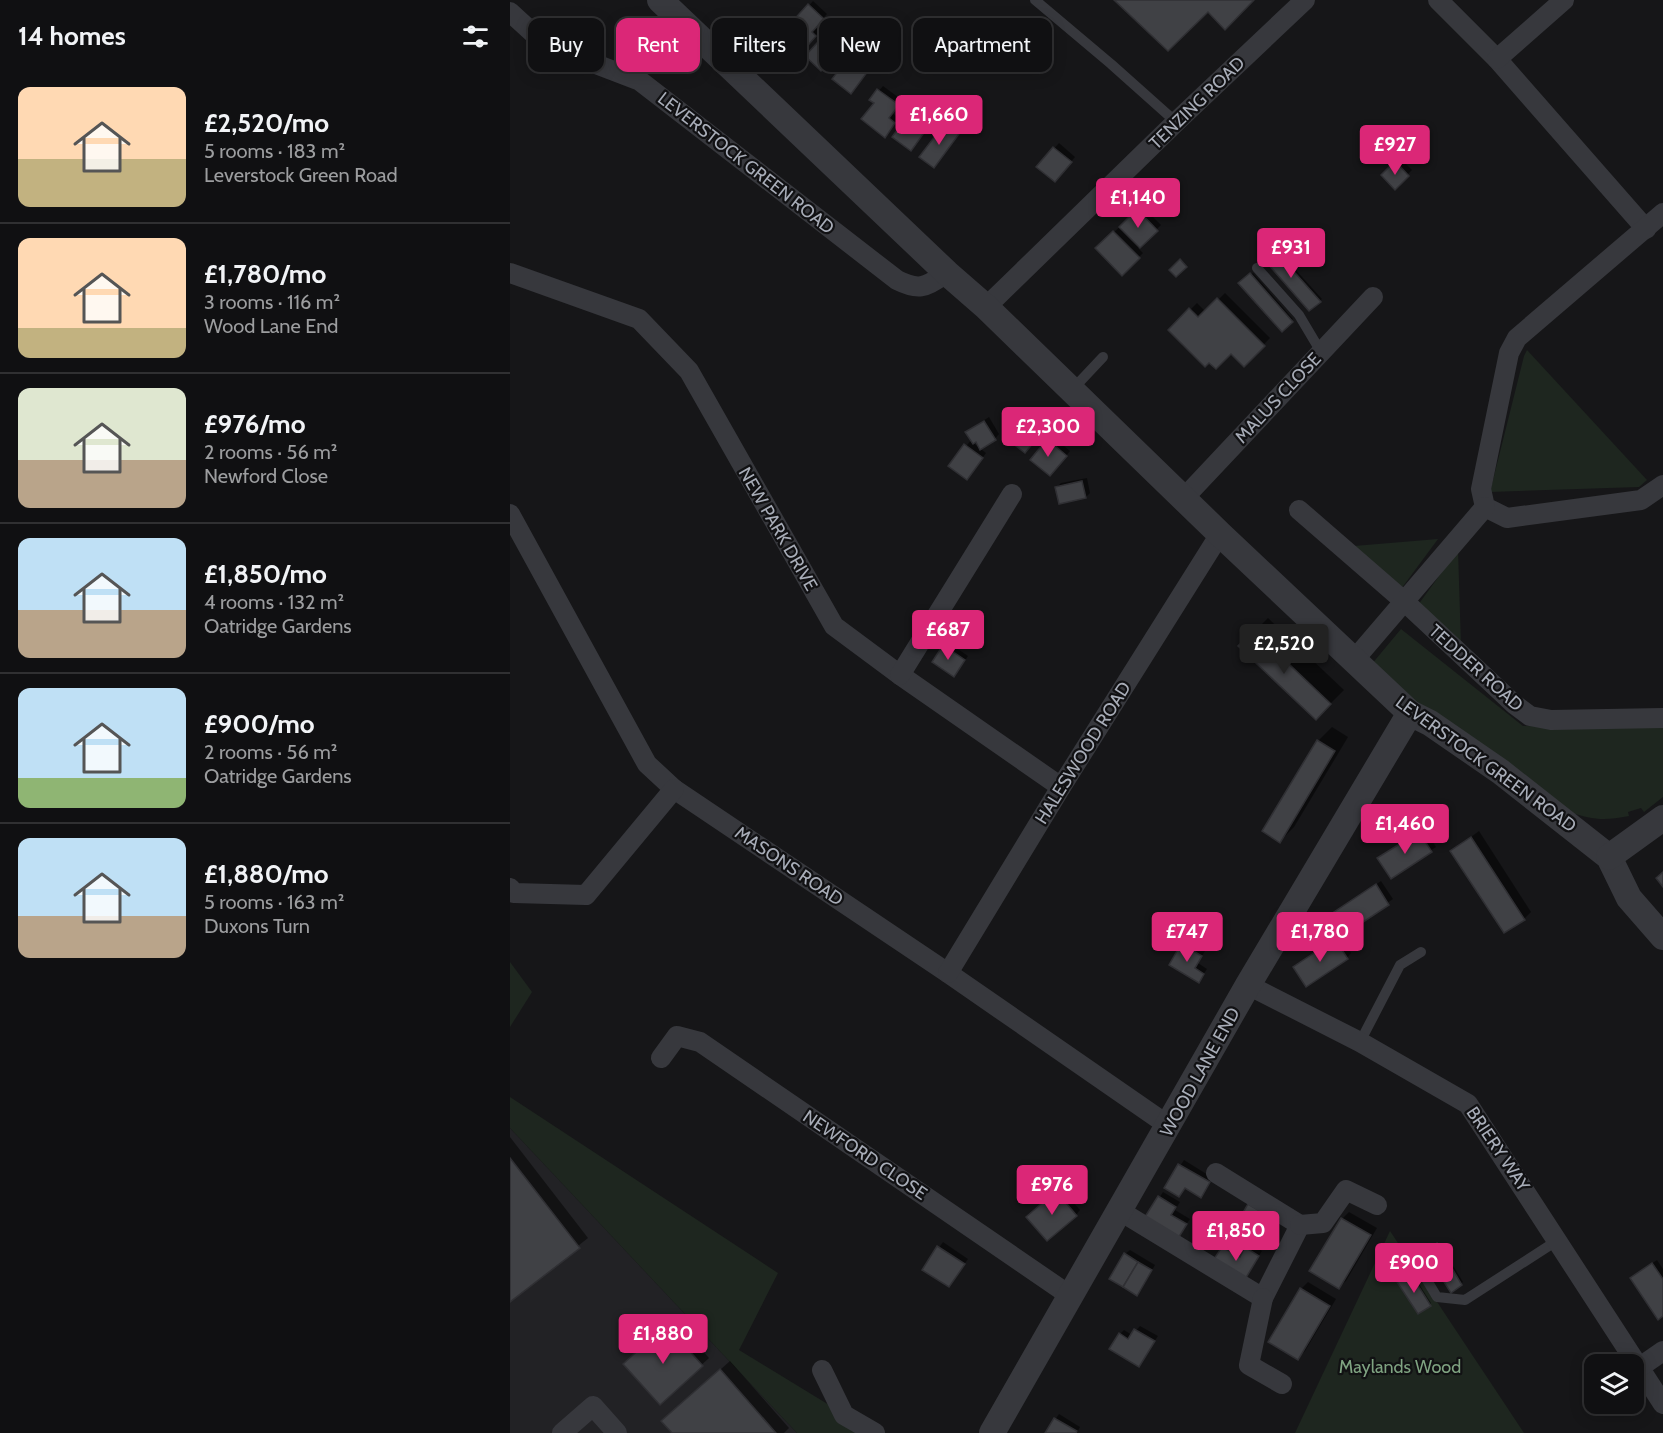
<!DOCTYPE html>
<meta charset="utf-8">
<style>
:root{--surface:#101012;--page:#19191b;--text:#f1f3f6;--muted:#9c9d9f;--line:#303032;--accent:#db2777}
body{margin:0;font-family:Cabin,sans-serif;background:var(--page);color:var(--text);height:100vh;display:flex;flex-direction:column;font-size:22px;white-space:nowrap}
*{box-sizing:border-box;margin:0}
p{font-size:20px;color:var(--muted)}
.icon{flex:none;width:33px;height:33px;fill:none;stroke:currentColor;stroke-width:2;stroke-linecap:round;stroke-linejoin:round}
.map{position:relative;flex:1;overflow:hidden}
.panel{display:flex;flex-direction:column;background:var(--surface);width:510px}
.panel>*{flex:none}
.top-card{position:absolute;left:18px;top:18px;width:570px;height:54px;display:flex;gap:12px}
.controls{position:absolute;left:1074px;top:1354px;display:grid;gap:12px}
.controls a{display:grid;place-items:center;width:60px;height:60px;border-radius:12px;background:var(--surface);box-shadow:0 3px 15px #0003,0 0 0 2px var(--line);font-size:30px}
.price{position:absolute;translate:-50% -51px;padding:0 14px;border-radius:6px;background:var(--accent);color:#fff;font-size:20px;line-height:39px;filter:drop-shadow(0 2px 3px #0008)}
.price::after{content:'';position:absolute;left:50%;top:36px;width:18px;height:14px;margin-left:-9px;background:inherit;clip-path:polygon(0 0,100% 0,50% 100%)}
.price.on{background:#222;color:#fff}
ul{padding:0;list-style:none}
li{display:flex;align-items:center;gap:18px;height:150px;padding:0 18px}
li+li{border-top:2px solid var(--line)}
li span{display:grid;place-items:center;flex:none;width:168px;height:120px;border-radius:12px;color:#555}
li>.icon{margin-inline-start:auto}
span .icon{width:72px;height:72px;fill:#fffc;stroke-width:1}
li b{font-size:26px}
h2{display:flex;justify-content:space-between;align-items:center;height:72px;padding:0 18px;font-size:26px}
.pill{padding:0 21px;border-radius:12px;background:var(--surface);box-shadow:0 3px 15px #0003,0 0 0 2px var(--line);font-size:21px;line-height:54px}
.pill.on{background:var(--accent);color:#fff}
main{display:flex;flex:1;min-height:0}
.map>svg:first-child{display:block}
</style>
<main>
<section class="panel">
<h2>14 homes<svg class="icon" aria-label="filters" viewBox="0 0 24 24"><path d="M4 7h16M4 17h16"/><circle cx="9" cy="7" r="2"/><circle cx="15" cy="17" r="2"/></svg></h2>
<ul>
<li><span style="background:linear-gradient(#ffd9b3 60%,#c2b280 0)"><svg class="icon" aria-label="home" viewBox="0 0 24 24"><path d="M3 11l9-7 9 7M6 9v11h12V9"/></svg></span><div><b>£2,520/mo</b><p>5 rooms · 183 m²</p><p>Leverstock Green Road</p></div></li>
<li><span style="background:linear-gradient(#ffd9b3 75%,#c2b280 0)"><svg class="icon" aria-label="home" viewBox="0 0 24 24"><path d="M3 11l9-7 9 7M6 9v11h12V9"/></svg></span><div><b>£1,780/mo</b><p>3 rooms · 116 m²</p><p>Wood Lane End</p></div></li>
<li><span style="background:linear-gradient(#dfe7d0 60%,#b9a48a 0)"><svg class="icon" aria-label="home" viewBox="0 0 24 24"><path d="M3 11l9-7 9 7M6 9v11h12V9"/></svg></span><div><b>£976/mo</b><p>2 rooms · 56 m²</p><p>Newford Close</p></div></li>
<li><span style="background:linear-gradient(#bfe0f5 60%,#b9a48a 0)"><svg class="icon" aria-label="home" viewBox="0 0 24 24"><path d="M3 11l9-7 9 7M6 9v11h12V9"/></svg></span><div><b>£1,850/mo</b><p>4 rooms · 132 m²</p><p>Oatridge Gardens</p></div></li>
<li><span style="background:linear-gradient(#bfe0f5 75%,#8fb573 0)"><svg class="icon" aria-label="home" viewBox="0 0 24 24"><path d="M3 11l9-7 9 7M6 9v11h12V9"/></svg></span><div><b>£900/mo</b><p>2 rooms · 56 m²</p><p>Oatridge Gardens</p></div></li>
<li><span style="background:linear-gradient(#bfe0f5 65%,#b9a48a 0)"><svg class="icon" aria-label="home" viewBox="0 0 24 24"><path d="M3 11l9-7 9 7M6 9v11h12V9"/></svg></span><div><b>£1,880/mo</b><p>5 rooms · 163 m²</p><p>Duxons Turn</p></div></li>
</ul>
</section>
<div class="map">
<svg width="1153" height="1433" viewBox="0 0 1153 1433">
<rect width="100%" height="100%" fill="#161618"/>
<!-- built -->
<path fill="#222225" d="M0,1128L287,1433H0Z"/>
<!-- green -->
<g fill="#1e261f">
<path d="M1017,350L1137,480L1129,487L980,492L1014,356Z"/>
<path d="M928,539L891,589L844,546Z"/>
<path d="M948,550L951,646L908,605Z"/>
<path d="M891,629L1013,726L1153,727V797L1134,812L1131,808L1118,812L1119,816C1094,821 1083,820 1059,812L900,705L861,665Z"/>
<path d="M0,962L22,992L0,1027Z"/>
<path d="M0,1097L268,1273L229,1350L365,1433H287L0,1128Z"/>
<path d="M880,1231L1014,1433H785Z"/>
</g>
<!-- shadow -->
<g fill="#0007">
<path d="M303,1L317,14L305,27L310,31L293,48L275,32Z"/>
<path d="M324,27L338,39L311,68L297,56Z"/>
<path d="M351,45L368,58L346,87L324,79Z"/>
<path d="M373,86L392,100L382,113L389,118L379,131L366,103L361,100Z"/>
<path d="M408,106L424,119L405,145L404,110Z"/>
<path d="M440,120L452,129L428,162L436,124Z"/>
<path d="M549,143L565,157L549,176L528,167Z"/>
<path d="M890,158L902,170L885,187L873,175Z"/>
<path d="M632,206L651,225L628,248L633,253L612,274L587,248Z"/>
<path d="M765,247L812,299L799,309L753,256Z"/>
<path d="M743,273L783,319L772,330L730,283Z"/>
<path d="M715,293L760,338L734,365L721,352L699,360L660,330L687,303L696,312Z"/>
<path d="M517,412L535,427L519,447L497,437Z"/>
<path d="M479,417L489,434L485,439L466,440L462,442L476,453L461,474L440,466L462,439V428Z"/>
<path d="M542,436L560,451L545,470L538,440Z"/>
<path d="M577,478L580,493L576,497L547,487L551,483Z"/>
<path d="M758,618L834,690L806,718L730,646Z"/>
<path d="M438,642L458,656L448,671L434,646Z"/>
<path d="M822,727L838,737L784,827L770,841L808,741Z"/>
<path d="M914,828L926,847L881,877L869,858Z"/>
<path d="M969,831L1021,912L1014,919L942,851Z"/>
<path d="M871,881L883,899L838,930L831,908Z"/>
<path d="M830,936L841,953L837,958L790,963Z"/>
<path d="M677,941L695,951L688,963L697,969L689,981L661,964Z"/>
<path d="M0,1137L78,1238L0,1300Z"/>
<path d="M674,1160L703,1178L691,1196L676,1187L669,1195L656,1187Z"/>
<path d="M551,1188L570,1210L566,1215L522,1213Z"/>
<path d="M653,1192L670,1202L665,1210L680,1219L667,1238L635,1220Z"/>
<path d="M839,1212L867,1228L836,1281L829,1287L801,1271L832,1219Z"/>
<path d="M433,1242L458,1259L439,1286L414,1269Z"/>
<path d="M717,1243L734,1253L741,1244L752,1251L734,1279L713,1248Z"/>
<path d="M929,1243L953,1282L942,1291L918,1250Z"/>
<path d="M620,1250L645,1265L631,1290L615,1254Z"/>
<path d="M1147,1260L1153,1269V1315L1148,1318L1126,1274Z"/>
<path d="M902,1273L921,1303L920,1305L891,1281Z"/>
<path d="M798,1282L826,1299L795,1351L788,1358L791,1289Z"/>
<path d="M164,1319L199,1358L150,1403L121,1357Z"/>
<path d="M630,1326L648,1336L629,1365L610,1334L614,1330L622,1335Z"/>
<path d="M220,1361L279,1428L274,1433H164L163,1412Z"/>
<path d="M549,1414L570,1427L567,1433H536Z"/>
</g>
<!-- building -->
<g fill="#404145" stroke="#303034" stroke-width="1.5">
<path d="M604,0H744L715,30L698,12L658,51Z"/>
<path d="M298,4L314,19L302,32L306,36L293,51L273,32Z"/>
<path d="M319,30L335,45L311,71L295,56Z"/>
<path d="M345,49L364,63L341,94L322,79Z"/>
<path d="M367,89L389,105L379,118L385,123L375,138L351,119L364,103L359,100Z"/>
<path d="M402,109L421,123L401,151L382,137Z"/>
<path d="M435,123L449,134L424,168L409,157Z"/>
<path d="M543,147L562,162L545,182L526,167Z"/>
<path d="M885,161L899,176L885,190L871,175Z"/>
<path d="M627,209L648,231L630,248L609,227Z"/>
<path d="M603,231L630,258L612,276L585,248Z"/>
<path d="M762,247L811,302L799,311L751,256Z"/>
<path d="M670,259L677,267L666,277L659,270Z"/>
<path d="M740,273L783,322L772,332L728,283Z"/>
<path d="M707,298L755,346L734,367L721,354L706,369L699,363L695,367L658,330L679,308L688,317Z"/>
<path d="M512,416L532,432L515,453L494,437Z"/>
<path d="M474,421L486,440L470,450L466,442L463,444L455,432Z"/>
<path d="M537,439L557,456L540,476L520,460Z"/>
<path d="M454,444L473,458L457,480L438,466Z"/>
<path d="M572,481L576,498L549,504L545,487Z"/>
<path d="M743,630L821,704L806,720L728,646Z"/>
<path d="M433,645L455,660L444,677L422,662Z"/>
<path d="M807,740L825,751L770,843L752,831Z"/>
<path d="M909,832L922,852L881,879L867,858Z"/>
<path d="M961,837L1015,920L994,933L940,851Z"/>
<path d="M1153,872V887L1146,878Z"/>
<path d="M866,884L879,905L838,932L824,912Z"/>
<path d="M825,939L838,959L796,987L783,967Z"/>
<path d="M671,944L692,956L685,968L694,974L689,983L659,965Z"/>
<path d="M0,1158L70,1248L0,1302Z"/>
<path d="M668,1164L700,1182L691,1198L675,1188L669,1197L654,1188Z"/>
<path d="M546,1191L567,1216L537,1241L516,1217Z"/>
<path d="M648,1196L666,1207L661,1215L677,1224L667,1240L633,1220Z"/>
<path d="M738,1204L769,1222L754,1247L740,1239L745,1230L728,1221Z"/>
<path d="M831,1218L861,1235L829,1289L799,1271Z"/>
<path d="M927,1243L952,1285L941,1293L915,1252Z"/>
<path d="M427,1246L455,1264L439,1287L412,1270Z"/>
<path d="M712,1247L730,1257L735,1247L749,1256L734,1281L702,1262Z"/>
<path d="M614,1253L628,1262L613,1287L599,1279Z"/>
<path d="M628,1262L642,1270L627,1296L613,1287Z"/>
<path d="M1142,1263L1153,1279V1316L1148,1320L1120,1278Z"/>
<path d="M900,1273L921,1306L908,1314L887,1282Z"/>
<path d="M790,1288L820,1306L788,1360L758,1342Z"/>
<path d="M156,1325L193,1366L150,1405L113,1364Z"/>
<path d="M624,1329L645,1341L629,1367L599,1349L609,1333L618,1339Z"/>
<path d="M210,1369L266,1433H162L151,1421Z"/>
<path d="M544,1418L567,1431L566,1433H535Z"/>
</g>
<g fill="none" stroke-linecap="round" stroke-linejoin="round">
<!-- service -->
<g stroke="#37383d" stroke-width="10">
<path d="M525,0L601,64L666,122"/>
<path d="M747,268L789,315L811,352"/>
<path d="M561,391L593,357"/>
<path d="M850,1042L890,965L911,952"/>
<path d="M906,1262L927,1297L955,1300L1048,1240"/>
</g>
<!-- minor -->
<g stroke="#37383d" stroke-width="20">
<path d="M928,0L987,59L1136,229"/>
<path d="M0,12L36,45L130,81L387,280C411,292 416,286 437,273"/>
<path d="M987,59L1054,0"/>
<path d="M1153,213L1007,338L999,353L971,489L975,507L997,518L1131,500L1153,485"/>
<path d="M0,273L129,319L179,371L324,626L390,675L551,787"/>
<path d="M476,307L666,122L795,0"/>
<path d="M673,499L863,297"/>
<path d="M789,510L895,602L1004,704L1020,716L1041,720L1153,718"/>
<path d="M0,514L137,764L164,789L438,973L659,1126"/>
<path d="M844,660L975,507"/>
<path d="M390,675L502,494"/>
<path d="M0,888L4,893L76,895L164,789"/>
<path d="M438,973L551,787L710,534"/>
<path d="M738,985L850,1042L958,1104L1153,1404"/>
<path d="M151,1058L167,1036L190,1042L562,1297"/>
<path d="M610,1211L753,1298L790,1225L706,1173"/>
<path d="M790,1225L813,1223L836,1190L867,1205"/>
<path d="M753,1298L739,1365L772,1384"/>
<path d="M1130,1367L1153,1351"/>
<path d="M312,1370L334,1415L365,1433"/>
<path d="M52,1433L83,1406L107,1433"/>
</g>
<!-- tertiary -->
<g stroke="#37383d" stroke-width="26">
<path d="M150,0L437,273L476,307L710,534L900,713L920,723L991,772L1099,857L1119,898L1153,937"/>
<path d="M1099,857L1153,818"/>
<path d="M482,1433L738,985L900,713"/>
</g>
</g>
<g text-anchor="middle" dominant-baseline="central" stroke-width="4.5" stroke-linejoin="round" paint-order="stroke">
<!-- street labels -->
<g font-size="18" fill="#a8adb8" stroke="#111113">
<text transform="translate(687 103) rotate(-44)">TENZING ROAD</text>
<text transform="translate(236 163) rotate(38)">LEVERSTOCK GREEN ROAD</text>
<text transform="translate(768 398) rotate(-47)">MALUS CLOSE</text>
<text transform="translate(268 529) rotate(60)">NEW PARK DRIVE</text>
<text transform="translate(966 668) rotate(42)">TEDDER ROAD</text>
<text transform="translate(573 753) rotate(-58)">HALESWOOD ROAD</text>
<text transform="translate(976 764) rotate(36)">LEVERSTOCK GREEN ROAD</text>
<text transform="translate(279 866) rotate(34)">MASONS ROAD</text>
<text transform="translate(690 1072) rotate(-61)">WOOD LANE END</text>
<text transform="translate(988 1149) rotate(56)">BRIERY WAY</text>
<text transform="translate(355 1155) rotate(34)">NEWFORD CLOSE</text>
</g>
<!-- park labels -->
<g font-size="18" fill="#7fa381" stroke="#111113">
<text x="890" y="1367">Maylands Wood</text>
</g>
</g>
</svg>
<div class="controls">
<a><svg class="icon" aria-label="layers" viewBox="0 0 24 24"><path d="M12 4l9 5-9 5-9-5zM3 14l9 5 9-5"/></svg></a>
</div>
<b class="price" style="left:429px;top:146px">£1,660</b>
<b class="price" style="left:885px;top:176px">£927</b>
<b class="price" style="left:628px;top:229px">£1,140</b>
<b class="price" style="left:781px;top:279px">£931</b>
<b class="price" style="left:538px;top:458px">£2,300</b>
<b class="price" style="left:438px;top:661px">£687</b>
<b class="price on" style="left:774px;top:675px">£2,520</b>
<b class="price" style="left:895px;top:855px">£1,460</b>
<b class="price" style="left:677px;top:963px">£747</b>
<b class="price" style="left:810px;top:963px">£1,780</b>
<b class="price" style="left:542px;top:1216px">£976</b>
<b class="price" style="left:726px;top:1262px">£1,850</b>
<b class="price" style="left:904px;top:1294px">£900</b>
<b class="price" style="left:153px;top:1365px">£1,880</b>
<div class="top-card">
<a class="pill">Buy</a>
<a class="pill on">Rent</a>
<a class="pill">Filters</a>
<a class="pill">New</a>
<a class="pill">Apartment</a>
</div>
</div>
</main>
